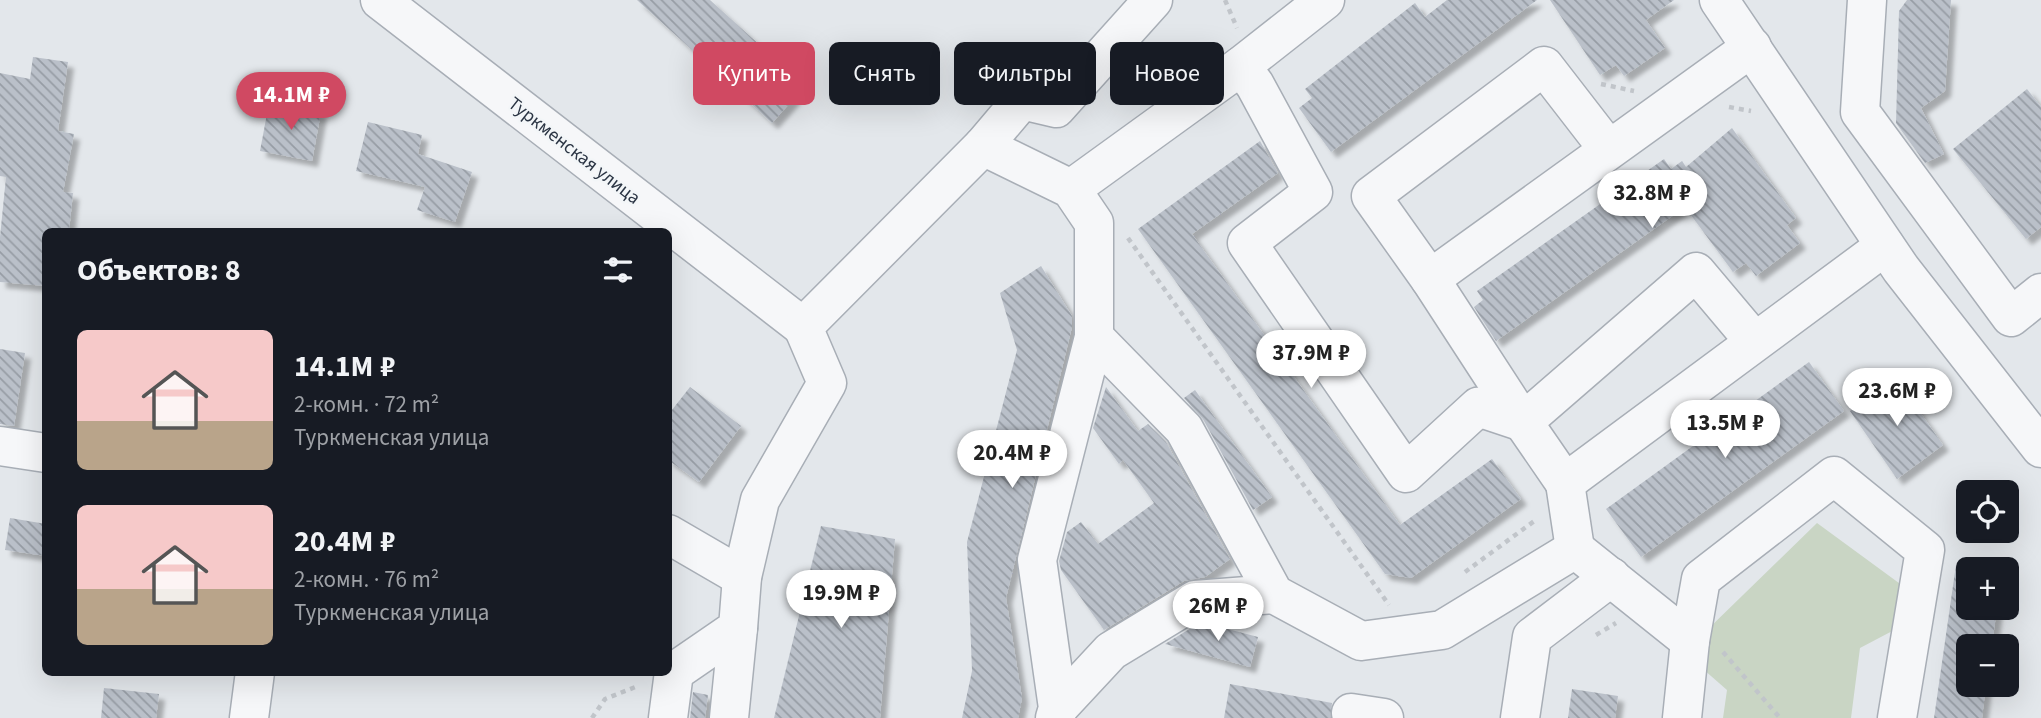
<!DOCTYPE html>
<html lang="ru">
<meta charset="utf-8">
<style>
:root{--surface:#171b24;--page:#242831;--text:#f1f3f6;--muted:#9ea1a6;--accent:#d04962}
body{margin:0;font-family:"Source Sans 3",sans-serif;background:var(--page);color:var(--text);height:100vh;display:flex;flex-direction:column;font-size:26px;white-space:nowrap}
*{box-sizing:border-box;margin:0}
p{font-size:23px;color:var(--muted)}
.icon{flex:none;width:38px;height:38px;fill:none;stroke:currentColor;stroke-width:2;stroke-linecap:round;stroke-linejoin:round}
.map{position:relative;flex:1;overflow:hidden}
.details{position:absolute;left:42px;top:228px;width:630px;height:448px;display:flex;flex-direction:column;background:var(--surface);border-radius:10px;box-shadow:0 7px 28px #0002}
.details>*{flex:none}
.hud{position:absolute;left:693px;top:42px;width:665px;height:63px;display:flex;gap:14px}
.controls{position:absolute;left:1956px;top:480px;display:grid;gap:14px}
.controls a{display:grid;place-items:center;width:63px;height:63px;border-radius:10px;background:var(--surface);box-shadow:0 7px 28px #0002;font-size:35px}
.price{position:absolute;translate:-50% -60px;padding:0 16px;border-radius:24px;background:#fff;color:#222;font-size:23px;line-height:46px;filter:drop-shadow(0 2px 4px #0008)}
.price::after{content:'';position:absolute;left:50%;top:42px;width:21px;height:16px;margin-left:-10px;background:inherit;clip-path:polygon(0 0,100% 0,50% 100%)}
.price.selected{background:var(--accent);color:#fff}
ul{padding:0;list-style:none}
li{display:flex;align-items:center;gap:21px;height:175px;padding:0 35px}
li span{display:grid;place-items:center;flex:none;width:196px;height:140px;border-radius:10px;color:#555}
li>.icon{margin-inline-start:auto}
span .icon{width:84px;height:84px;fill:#fffc;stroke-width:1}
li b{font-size:30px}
h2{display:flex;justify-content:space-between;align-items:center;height:84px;padding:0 35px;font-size:30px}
.pill{padding:0 24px;border-radius:10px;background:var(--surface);box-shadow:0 7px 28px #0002;font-size:24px;line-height:63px}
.pill.selected{background:var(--accent);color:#fff}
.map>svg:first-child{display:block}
</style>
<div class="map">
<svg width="2041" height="718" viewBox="0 0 2041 718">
<defs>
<pattern id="building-back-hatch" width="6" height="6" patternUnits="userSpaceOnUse" patternTransform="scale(1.75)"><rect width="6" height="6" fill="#bac0c9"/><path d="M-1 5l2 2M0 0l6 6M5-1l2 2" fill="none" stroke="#979da5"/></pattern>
<filter id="shadow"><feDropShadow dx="6" dy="6" stdDeviation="2" flood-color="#0004"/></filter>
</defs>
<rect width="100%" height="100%" fill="#e3e7eb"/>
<!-- park -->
<path fill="#c9d5c4" d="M1817,523L1903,586L1898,628L1860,648L1851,718H1723L1727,690L1703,669L1706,631Z"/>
<!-- building -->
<g fill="url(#building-back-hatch)" filter="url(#shadow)">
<path d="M637,0H710L805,86L772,123Z"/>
<path d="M1447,0H1537L1331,152L1299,108L1312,98L1305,89L1415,3L1425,17Z"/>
<path d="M1550,0H1674L1646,20L1665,48L1624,76L1616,65L1600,75Z"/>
<path d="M1907,0H1951L1945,91L1921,108L1944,154L1925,163L1896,123L1899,11Z"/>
<path d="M33,57L68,62L58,131L74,134L63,192L73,193L69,231H46V286L0,282V237L6,177L0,176V73L30,79Z"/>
<path d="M2027,89L2041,107V227L2026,239L1953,149Z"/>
<path d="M269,103L321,112L312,161L260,151Z"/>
<path d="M368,122L422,135L418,154L472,172L455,222L417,210L425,187L356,171Z"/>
<path d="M1732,128L1796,218L1787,225L1800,243L1756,276L1746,263L1733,272L1685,207L1496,341L1474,307L1483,300L1477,291L1664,159L1671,169L1682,161L1686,167Z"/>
<path d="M1260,141L1278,173L1192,234L1400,525L1492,459L1521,499L1411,578L1385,574L1138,229Z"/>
<path d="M1041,266L1072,316V327L1006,598L1022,698L1018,718H962L972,671L967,542L1017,350L1000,293Z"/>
<path d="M0,349L25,353L14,426L0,424Z"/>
<path d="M1809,362L1844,411L1641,557L1606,509Z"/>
<path d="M1896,378L1943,445L1897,479L1850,411Z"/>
<path d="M690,387L741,426L699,482L668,460V415Z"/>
<path d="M1106,387L1138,431L1148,424L1166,442L1230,559L1205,577L1184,581L1104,630L1061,570L1059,561L1067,532L1081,522L1098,544L1154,503L1123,460L1119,464L1093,428Z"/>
<path d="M1195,390L1272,497L1253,510L1203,419L1184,398Z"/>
<path d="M10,518L46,524V556L5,550Z"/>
<path d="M821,526L895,539L880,718H774Z"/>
<path d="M1956,565L1982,569H1969V607H1997L1992,646H1969V684H1986L1982,718H1934Z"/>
<path d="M1201,622L1258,637L1250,667L1165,644Z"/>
<path d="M1230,684L1332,703L1330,718H1224Z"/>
<path d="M104,688L159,694L156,718H101Z"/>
<path d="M1572,689L1618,696L1615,718H1568Z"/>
<path d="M693,692L708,695L705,718H690Z"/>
</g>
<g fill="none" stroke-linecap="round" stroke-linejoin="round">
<defs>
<g id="minor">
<path d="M380,0L803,327"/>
<path d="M1325,0L1241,66L1255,85L1313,192L1247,243L1406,473L1478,407L1523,422"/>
<path d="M1719,0L1901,269L2041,448"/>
<path d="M1867,0L1860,112L2011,317L2041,293"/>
<path d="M983,146L1022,100L1056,108L1153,0"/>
<path d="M1609,150L1544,66L1371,196L1430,279L1752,47"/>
<path d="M1071,189L1241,66"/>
<path d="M1430,279L1523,422"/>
<path d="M1094,337L1184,429L1274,594L1361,641L1442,630L1575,549L1690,641"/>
<path d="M1755,342L1696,272L1523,422L1565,483L1885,246"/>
<path d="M0,446L46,453"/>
<path d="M1565,483L1575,549"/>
<path d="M668,534L742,577"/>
<path d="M1058,708L1111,651L1195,600L1274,594"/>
<path d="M1351,713L1384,718"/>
<path d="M249,718L255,672"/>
<path d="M668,718L674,672L738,628L742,577L760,500L827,383L803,327L983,146L1071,189L1094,223V337L1037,560L1058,708L1055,718"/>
<path d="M729,718L738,628"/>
<path d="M1520,718L1532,637L1611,577"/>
<path d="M1682,718L1690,641L1701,579L1834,476L1925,550L1897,718"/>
</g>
</defs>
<!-- minor casing -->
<use href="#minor" stroke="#a8aeb6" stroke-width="41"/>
<!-- path -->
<g stroke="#c1c5ca" stroke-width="4.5" stroke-dasharray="5 5" stroke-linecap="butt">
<path d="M1225,0L1237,28"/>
<path d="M1601,84L1634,91"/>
<path d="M1729,107L1751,111"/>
<path d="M1128,238L1389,605"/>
<path d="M1465,572L1537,519"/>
<path d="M1596,635L1616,623"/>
<path d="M1723,652L1780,718"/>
<path d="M592,718L605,699L638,686"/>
</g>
<!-- minor -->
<use href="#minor" stroke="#f6f7f9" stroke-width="38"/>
</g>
<g text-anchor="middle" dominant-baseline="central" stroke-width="5" stroke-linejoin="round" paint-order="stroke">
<!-- street labels -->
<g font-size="19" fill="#2b3544" stroke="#f3f6f8">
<text transform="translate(574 151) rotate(38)">Туркменская улица</text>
</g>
</g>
</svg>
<div class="controls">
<a><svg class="icon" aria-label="locate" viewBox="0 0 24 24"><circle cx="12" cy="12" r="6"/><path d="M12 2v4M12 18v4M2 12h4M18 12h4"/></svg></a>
<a>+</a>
<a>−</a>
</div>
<b class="price selected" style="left:291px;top:132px">14.1M ₽</b>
<b class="price" style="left:1652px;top:230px">32.8M ₽</b>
<b class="price" style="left:1311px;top:390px">37.9M ₽</b>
<b class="price" style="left:1897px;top:428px">23.6M ₽</b>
<b class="price" style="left:1725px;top:460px">13.5M ₽</b>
<b class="price" style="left:1012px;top:490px">20.4M ₽</b>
<b class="price" style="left:841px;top:630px">19.9M ₽</b>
<b class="price" style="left:1218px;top:643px">26M ₽</b>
<div class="hud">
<a class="pill selected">Купить</a>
<a class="pill">Снять</a>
<a class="pill">Фильтры</a>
<a class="pill">Новое</a>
</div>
<section class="details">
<h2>Объектов: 8<svg class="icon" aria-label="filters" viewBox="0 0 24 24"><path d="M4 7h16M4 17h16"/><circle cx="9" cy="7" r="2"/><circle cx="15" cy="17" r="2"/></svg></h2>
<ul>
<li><span style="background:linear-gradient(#f6c9c9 65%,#b9a48a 0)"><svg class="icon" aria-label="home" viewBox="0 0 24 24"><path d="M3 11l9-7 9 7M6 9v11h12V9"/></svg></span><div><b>14.1M ₽</b><p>2-комн. · 72 m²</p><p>Туркменская улица</p></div></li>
<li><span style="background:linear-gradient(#f6c9c9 60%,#b9a48a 0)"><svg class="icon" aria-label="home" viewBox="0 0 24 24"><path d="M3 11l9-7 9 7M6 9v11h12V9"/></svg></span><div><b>20.4M ₽</b><p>2-комн. · 76 m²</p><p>Туркменская улица</p></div></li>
</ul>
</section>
</div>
